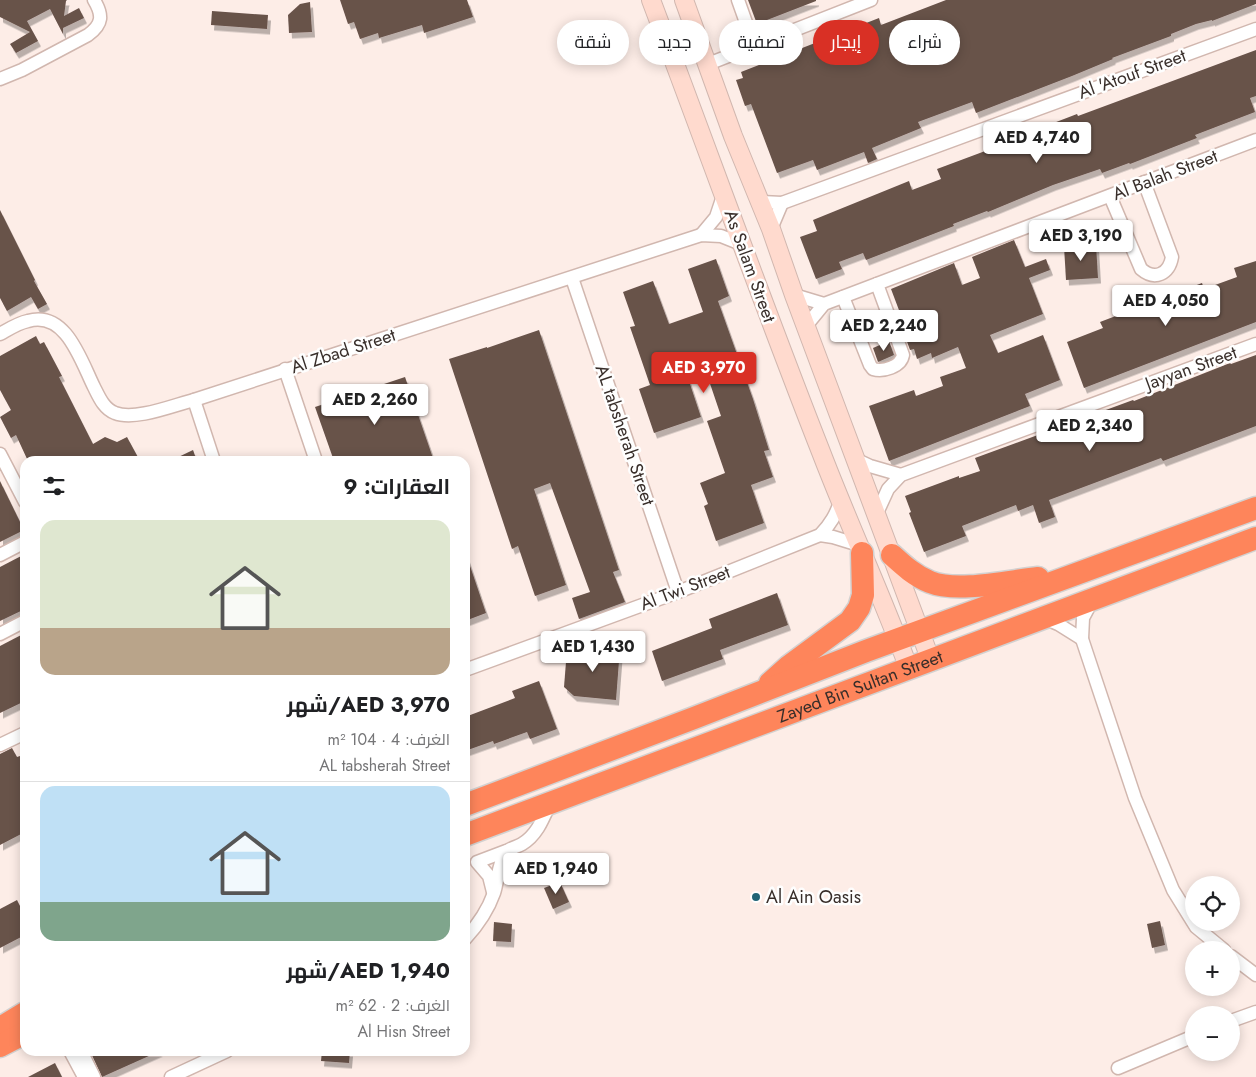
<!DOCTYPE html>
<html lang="ar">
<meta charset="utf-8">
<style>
:root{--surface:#fff;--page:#f6f6f6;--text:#202124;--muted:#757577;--line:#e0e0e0;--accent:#d93025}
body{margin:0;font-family:Jost,Cairo,sans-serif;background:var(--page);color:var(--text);direction:rtl;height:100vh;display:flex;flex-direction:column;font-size:19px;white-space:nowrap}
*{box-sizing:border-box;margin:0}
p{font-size:16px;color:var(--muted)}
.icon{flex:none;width:28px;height:28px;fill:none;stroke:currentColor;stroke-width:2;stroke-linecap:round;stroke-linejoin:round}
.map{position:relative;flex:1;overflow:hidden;direction:ltr}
.side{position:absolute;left:20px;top:456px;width:450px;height:600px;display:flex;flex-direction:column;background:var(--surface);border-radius:15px;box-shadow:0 2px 12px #0003;direction:rtl}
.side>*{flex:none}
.top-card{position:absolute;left:485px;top:20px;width:475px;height:45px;direction:rtl;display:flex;gap:10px}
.tools{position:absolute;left:1185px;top:876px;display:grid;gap:10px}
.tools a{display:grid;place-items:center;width:55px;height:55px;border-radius:50%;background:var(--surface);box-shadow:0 2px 12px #0003;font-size:25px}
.price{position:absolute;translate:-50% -42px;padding:0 11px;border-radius:5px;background:#fff;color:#222;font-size:16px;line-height:32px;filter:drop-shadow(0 1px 2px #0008)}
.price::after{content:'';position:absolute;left:50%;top:30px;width:15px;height:11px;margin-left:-8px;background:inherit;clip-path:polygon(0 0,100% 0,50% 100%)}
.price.on{background:var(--accent);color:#fff}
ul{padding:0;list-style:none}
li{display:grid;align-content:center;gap:10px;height:265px;padding:0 20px}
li+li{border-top:1px solid var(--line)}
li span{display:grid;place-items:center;height:155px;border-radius:15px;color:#555}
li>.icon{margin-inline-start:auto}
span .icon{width:90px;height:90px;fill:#fffc;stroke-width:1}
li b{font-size:21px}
h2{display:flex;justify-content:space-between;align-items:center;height:60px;padding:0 20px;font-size:21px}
.tag{padding:0 18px;border-radius:22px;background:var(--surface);box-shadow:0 2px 12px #0003;font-size:18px;line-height:45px}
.tag.on{background:var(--accent);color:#fff}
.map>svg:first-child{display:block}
</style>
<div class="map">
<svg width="1256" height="1077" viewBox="0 0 1256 1077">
<defs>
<filter id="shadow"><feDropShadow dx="3" dy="5.5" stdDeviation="0" flood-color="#0004"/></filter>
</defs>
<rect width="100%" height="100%" fill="#fdede7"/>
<!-- building -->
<g fill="#68524a" filter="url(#shadow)">
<path d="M0,0H67L66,1L64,16L79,8L84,18L63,28V34L50,9L27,21L38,41L16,53L10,44L30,32L0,17Z"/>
<path d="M340,0H467L473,17L424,33L422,25L379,38L378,33L360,39L354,22L348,24Z"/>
<path d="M748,0H816V1L757,24Z"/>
<path d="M946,0H1256V4L1212,21V20L1196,24L1171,34V36L1112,58L1113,59L1072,76L976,113L972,102L918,122L921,128L872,148L877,159L868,163L864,152L817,170L813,160L777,173L751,104L745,106L736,80L743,78L741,72L879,18L881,25Z"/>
<path d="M310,2L312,32L289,33L288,15L300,4Z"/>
<path d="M212,11L268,15L267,29L211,25Z"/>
<path d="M1256,50V96L1250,98L1255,112L1195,135L1197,138L1130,164L1129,163L1102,173L1100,169L1053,185L988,212L987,211L953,224L954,226L866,260L863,253L839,262L842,269L816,279L800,237L817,231L813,220L909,181L912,190L941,179L937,169L1028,135L1032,144L1056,135L1051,124L1077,114L1078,116Z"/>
<path d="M0,210L35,280L34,281L47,304L38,309L31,297L7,311L0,298Z"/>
<path d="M1014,240L1025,267L1046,259L1050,270L1029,278L1043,314L990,335L998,353L1043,335L1060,380L1025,394L1030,406L889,461L869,406L914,390L916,396L943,386L940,377L966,368L958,347L932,358L931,353L917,359L914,349L910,350L905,336L908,334L891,289L954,263L962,285L980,278L972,257Z"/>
<path d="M1096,244L1098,278L1066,280L1064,246Z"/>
<path d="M716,259L729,296L718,301L753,399L769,450L764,451L773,477L751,485L764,523L716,541L704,506L708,504L700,483L725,473L707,421L721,416L702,360L684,366L701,417L654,433L639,389L650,385L630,327L635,326L623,292L653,281L669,324L703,312L688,269Z"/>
<path d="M1256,261V322L1084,388L1067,342L1103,328L1100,322L1202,283L1204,289L1237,277L1234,268Z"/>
<path d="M539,330L619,570L613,572L625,602L579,619L572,598L590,592L550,483L534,489L566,585L535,596L518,546L512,549L449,359L487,347V348Z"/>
<path d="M36,336L40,344L44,342L62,376L59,377L93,444L105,437L117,442L127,437L140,461H28L16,435L11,438L0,417L11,410L0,390V356Z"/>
<path d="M889,341L894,355L878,362L873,348Z"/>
<path d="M1256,355V426L1163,461L1161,458L1049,500L1055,517L1039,523L1033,505L1018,511L1016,505L962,526L966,536L924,552L909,513L911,512L905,496L959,476V478L980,471L975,458L1133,400L1134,401L1230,363L1231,364Z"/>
<path d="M405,377L434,461H334L315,407Z"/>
<path d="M193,450L197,461H170Z"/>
<path d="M0,481L24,530L0,542Z"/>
<path d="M25,554V609L0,621V567Z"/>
<path d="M465,557H467L486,613L465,621Z"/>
<path d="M777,593L788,625L720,650L723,659L662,681L652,651L712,628L709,619Z"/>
<path d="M25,633V701L0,713V646Z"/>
<path d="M620,648L616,700L574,696L564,687L566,662L579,649Z"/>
<path d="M539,681L557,729L530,739L527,732L494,744L493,741L465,751V717L515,698L512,691Z"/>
<path d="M12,748L17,757L20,756L25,766V832L0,845V754Z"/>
<path d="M560,882L569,902L553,909L544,888Z"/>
<path d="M17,900L25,916V935L0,948V909Z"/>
<path d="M1160,921L1165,945L1152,948L1147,924Z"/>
<path d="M494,922L512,924L511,942L493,941Z"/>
<path d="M90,1051H160L102,1077Z"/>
<path d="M322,1051H350L349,1063L321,1061Z"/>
<path d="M55,1063L62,1077H28Z"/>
</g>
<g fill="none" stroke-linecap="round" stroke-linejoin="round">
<defs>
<g id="street">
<path d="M738,0L754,45"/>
<path d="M708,64L871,0"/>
<path d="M0,79L22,70L88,35C103,24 103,15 94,0"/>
<path d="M1110,196L1141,269C1155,281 1169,274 1172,257L1144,182"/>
<path d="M760,202L782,203L1256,29"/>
<path d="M771,229L782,203"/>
<path d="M701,235L716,217L724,193"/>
<path d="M572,278L678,592"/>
<path d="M794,295L824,304"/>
<path d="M843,297L870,365L873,369C883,372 901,367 903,355L877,284"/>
<path d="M806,326L824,304L1256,140"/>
<path d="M0,334C9,329 18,323 28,321C66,310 81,361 94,387C99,397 104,409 115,413C135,421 174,405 194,400L701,235L721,236L741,244"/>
<path d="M285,369L316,461"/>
<path d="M194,400L214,461"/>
<path d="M0,454L25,502"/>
<path d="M855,459L870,466L901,475"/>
<path d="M877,513L888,489L901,475L1256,344"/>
<path d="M820,535L833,537L859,545"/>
<path d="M0,555L25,542"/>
<path d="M1092,601L1083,618L1082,639L1135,798L1173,890L1196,927L1224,950"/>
<path d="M1044,618L1058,624L1082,639"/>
<path d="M0,634L25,621"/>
<path d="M465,670L678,592L820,535C831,524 836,514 841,500"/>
<path d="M0,745L25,733"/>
<path d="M493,892L489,876L477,862L506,851"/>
<path d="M465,939C477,926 488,910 494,893C498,881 498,864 505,853C509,848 517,847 522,844C537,835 543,819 550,803"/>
<path d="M1231,956L1256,975"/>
<path d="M1231,1021L1256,1012"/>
<path d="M70,1051L84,1077"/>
<path d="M81,1051L94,1077"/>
<path d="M1118,1068L1194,1036"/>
<path d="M171,1077L227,1051"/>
</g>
<g id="secondary">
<path d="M651,0C708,151 762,302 821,452C849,525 882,596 909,669"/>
<path d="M684,0L733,136L771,229L794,295L931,661"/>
</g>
<g id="highway">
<path d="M892,555C904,566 915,576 930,582C957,593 1009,581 1038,578"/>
<path d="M770,683L789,666L850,621L859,608L863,595L862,553"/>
<path d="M465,805L694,718L866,651L1256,508"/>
<path id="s1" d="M465,835L1256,538"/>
<path d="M0,1028L25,1013"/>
<path d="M0,1046L25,1033"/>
</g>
</defs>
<!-- street casing -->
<use href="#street" stroke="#d1b7af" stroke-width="15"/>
<!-- secondary casing -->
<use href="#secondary" stroke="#d1b7af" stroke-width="20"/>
<!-- highway casing -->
<use href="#highway" stroke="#d3d1d0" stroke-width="25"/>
<!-- street -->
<use href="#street" stroke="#fff" stroke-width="12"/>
<!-- secondary -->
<use href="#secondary" stroke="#ffdace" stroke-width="18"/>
<!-- highway -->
<use href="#highway" stroke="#fe855b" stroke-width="22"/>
</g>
<!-- markers -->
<circle fill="#206476" stroke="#fefefe" stroke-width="2" cx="756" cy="897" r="5"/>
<g text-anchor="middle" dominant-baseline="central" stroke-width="5" stroke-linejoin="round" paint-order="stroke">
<!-- street labels -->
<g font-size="18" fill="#382e2a" stroke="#fefefe">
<text transform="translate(1132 74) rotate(-20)">Al 'Atouf Street</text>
<text transform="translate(1165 175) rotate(-21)">Al Balah Street</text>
<text transform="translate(750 266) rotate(70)">As Salam Street</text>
<text transform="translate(343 351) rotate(-18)">Al Zbad Street</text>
<text transform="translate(1191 368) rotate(-20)">Jayyan Street</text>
<text transform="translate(625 435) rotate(71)">AL tabsherah Street</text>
<text transform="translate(685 588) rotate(-21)">Al Twi Street</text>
<text stroke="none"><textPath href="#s1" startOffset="422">Zayed Bin Sultan Street</textPath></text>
</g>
<!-- poi labels -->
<g font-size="18" fill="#382e2a" stroke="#fefefe" text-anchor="start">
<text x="766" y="897">Al Ain Oasis</text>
</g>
</g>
</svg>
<div class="tools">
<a><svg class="icon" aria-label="locate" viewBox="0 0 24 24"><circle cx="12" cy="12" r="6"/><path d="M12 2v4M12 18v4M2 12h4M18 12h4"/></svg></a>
<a>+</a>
<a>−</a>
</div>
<b class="price" style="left:1037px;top:164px">AED 4,740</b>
<b class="price" style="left:1081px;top:262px">AED 3,190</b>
<b class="price" style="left:1166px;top:327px">AED 4,050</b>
<b class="price" style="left:884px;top:352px">AED 2,240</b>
<b class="price on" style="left:704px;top:394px">AED 3,970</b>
<b class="price" style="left:375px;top:426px">AED 2,260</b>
<b class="price" style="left:1090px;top:452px">AED 2,340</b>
<b class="price" style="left:593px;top:673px">AED 1,430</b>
<b class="price" style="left:556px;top:895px">AED 1,940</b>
<div class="top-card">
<a class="tag">شراء</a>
<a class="tag on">إيجار</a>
<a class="tag">تصفية</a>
<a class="tag">جديد</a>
<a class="tag">شقة</a>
</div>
<section class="side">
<h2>العقارات: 9<svg class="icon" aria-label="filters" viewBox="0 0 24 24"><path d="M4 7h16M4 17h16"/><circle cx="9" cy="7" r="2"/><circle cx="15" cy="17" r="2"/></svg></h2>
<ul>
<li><span style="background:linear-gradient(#dfe7d0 70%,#b9a48a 0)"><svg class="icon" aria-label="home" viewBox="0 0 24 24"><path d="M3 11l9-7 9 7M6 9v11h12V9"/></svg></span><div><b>AED 3,970/شهر</b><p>الغرف: 4 · 104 m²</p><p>AL tabsherah Street</p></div></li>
<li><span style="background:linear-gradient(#bfe0f5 75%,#7fa58c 0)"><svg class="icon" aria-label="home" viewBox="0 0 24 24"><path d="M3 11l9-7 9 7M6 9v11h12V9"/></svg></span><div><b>AED 1,940/شهر</b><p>الغرف: 2 · 62 m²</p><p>Al Hisn Street</p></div></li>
</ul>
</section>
</div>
